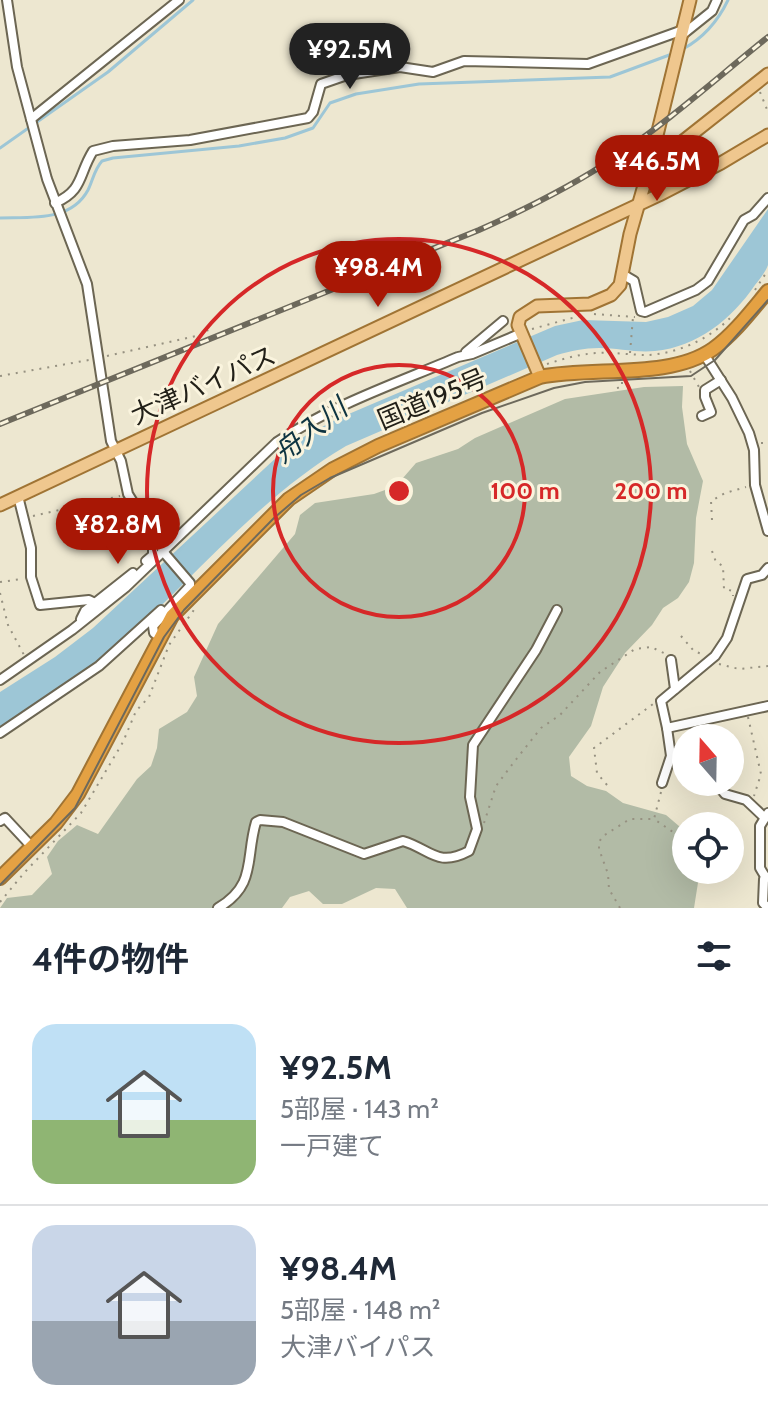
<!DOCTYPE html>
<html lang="ja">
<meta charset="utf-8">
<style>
:root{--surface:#fff;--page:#f6f6f7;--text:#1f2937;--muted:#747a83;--line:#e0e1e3;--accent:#a81705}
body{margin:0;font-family:Cabin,"Noto Sans JP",sans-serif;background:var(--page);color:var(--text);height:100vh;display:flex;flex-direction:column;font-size:30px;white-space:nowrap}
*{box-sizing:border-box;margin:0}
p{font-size:26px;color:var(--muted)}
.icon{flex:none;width:44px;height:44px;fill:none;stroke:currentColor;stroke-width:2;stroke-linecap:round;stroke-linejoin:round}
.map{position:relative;height:908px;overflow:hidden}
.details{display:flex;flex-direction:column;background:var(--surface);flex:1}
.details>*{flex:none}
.needle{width:52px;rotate:340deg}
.controls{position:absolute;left:672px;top:724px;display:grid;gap:16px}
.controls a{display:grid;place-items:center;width:72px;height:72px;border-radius:50%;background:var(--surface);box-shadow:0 8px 32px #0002;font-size:40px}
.price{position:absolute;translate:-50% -68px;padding:0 18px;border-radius:28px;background:var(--accent);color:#fff;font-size:26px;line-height:52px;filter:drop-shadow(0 2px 4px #0008)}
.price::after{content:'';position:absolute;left:50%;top:48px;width:24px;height:18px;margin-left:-12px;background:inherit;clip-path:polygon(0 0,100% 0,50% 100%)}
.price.active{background:#222;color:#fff}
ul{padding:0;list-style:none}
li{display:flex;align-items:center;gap:24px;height:200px;padding:0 32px}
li+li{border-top:2px solid var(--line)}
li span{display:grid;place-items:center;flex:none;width:224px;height:160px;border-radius:24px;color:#555}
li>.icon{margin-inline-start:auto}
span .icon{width:96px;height:96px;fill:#fffc;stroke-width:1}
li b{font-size:34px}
h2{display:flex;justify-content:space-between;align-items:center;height:96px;padding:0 32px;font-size:34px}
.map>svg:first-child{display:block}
</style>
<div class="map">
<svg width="768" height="908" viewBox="0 0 768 908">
<rect width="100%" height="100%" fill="#ede7d0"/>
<!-- green -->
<path fill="#b2bba6" d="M683,386L682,407L687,444L703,481L696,518L694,563L689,582L678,598L663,608L652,625L625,653L603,687L591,726L569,757L571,776L587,786L606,791L623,803L666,815L686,832V870H700L694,908H407L395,889L376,888L342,904H323L309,891L290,897L282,908H0L7,898L32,895L52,874L47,857L58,841L77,825L98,834L137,779L151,766L157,748L159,729L187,712L197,696L194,677L218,624L295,534L300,515L315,503L374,494L396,486L416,463L458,449L475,438L565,399L644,387Z"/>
<!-- water -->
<path fill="#9dc6d6" d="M768,209C768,226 768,248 768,265C766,271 759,280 755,285C732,319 697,347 655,351C636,353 618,348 599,348C584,348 571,351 557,355L346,446C256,499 190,584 111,652C77,681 38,704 0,728V692L55,657L93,628L278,456L305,436L337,419L555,326L583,320L646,322L668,317L693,306L712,290Z"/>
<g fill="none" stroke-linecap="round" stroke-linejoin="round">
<!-- stream -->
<g stroke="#9dc6d6" stroke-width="3">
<path d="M683,49C703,38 718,21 728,0"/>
<path d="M0,148L108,72L193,0"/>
<path d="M0,218C31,217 71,222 88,190C93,180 94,170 102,161L113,158L239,146L285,138L313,128L330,103L356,94L419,84L610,77L672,54"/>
</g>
<defs>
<g id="minor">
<path d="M7,0L17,67L47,179L87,284L111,441L121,461L128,494L166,555L190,583V586L153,626L154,633L160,637"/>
<path d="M682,35L712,11L717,0"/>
<path d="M31,119L179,0"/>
<path d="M55,203C84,190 78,175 93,151L113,146L190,140L308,118L313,112L321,84L347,75L400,67L433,72L464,61L588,64L683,30"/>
<path d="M622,274L634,281L641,311L645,312L696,290L708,281L744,220L753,215L768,198"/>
<path d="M466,352L503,321"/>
<path d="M704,354L732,398L749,433L754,450L755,485L768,531"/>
<path d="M702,416L711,412L705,397V390L721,380"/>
<path d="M18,496L31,548V577L40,605L89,600L95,603"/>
<path d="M143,528L153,548V555L146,561"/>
<path d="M768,568L762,575L747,579L727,638L715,656L661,701L667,728L768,706"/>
<path d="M81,619L85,611L133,573"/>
<path d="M671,660L675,689"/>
<path d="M0,680L72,630L126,587L277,442C332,405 397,383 458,357L472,354L522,333"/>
<path d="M0,733L99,666L161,610"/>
<path d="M715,782L725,794L746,800L765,818"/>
<path d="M662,783L671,756L667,728"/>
<path d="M0,821L5,818L32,847"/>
<path d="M767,877L764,879L763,903L768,908"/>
<path d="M766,878L760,868V826L768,813"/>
<path d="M218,908C257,885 245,859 256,822L260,820L283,822L364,854L403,841C430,849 437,868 469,851L477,829L470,797L473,745L536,650L557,610"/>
</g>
<g id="major">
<path d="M649,168L768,74"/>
<path d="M540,377L518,325L520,317L537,306L590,304L611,295L620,285L630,234L649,168L690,0"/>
<path d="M0,505L659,195L721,163L768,135"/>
</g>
<path id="highway" d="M0,878L56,823L78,794L172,616L289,499L333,469L378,446L540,377C593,366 669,380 713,349C734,334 752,310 768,291"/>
</defs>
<!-- minor casing -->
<use href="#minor" stroke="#6c6653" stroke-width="12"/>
<!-- major casing -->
<use href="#major" stroke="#a07434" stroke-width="15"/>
<!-- highway casing -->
<use href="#highway" stroke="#a07434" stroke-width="16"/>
<!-- path -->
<g stroke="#969181" stroke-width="2" stroke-dasharray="2 6" stroke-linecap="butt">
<path d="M760,92L768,112"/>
<path d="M755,290L768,270"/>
<path d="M594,314L635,317"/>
<path d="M532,329L583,315"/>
<path d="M630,353L633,317"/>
<path d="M107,356L205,334L208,330"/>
<path d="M547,364C563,359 579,354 597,353C613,352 631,355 647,355C678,354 711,338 732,316"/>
<path d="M690,371L699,387"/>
<path d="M0,376L89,360"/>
<path d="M617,388L622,387V382"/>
<path d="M761,443H768"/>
<path d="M33,516L120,496"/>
<path d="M712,520L711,501L725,493L746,487"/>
<path d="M712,551L716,562L723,566L724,589L733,591V596"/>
<path d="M0,582L22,579"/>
<path d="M0,593L8,625L24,655"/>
<path d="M681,636L694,651L704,655"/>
<path d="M719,664L739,669L768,666"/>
<path d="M748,717L761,774L754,796"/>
<path d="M607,785L597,773L594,748L653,704"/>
<path d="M661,792L654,819L686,841"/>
<path d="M484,823L496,786L514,762L541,728L560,715L600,672L635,649L651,647L666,654"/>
<path d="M0,902L24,873L81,813L123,742L136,711L149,697L169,645L196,607"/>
<path d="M620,908L609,889L608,874L599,849V842L603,836L630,819H654"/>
</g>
<!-- minor -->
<use href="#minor" stroke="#fff" stroke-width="8"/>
<!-- major -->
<use href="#major" stroke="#efc78e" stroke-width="11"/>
<!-- highway -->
<use href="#highway" stroke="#e4a143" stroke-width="12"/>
<!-- tram -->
<path stroke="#6d695c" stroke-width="2" d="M0,885L75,808L164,637L184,610L274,518L301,495L330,478L482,413L554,388L585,382L691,376L715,360L768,300"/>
<defs>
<path id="rail" d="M0,424L479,230C526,209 572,186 614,158C668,122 717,78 768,37"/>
</defs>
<!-- rail casing -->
<use href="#rail" stroke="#6d695c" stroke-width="6"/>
<!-- rail -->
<use href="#rail" stroke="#faf4de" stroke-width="3" stroke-dasharray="9" stroke-linecap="butt"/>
</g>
<!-- distance rings -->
<g fill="none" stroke="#d62828" stroke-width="4">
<circle cx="399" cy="491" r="126"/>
<circle cx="399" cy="491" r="252"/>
</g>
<g text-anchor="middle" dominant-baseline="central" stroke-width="6" stroke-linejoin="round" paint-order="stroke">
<!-- street labels -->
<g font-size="26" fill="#222018" stroke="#faf4de">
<text transform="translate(203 385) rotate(-24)">大津バイパス</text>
<text transform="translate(432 399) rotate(-23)">国道195号</text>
</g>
<!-- water labels -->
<g font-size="28" font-style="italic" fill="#0e3441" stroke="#faf4de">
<text transform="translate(310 430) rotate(-38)">舟入川</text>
</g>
</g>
<circle cx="399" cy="491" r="12" fill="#d62828" stroke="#faf4de" stroke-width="4"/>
<g font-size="24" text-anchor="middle" font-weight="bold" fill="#d62828" stroke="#faf4de" stroke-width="6" stroke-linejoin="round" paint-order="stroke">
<text x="525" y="499">100 m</text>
<text x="651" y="499">200 m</text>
</g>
</svg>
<div class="controls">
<a><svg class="needle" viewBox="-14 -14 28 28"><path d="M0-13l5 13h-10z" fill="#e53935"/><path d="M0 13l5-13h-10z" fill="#747a83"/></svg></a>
<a><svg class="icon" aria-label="locate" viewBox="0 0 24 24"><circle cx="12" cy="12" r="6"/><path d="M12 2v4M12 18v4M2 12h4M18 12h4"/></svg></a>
</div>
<b class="price active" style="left:350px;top:91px">¥92.5M</b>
<b class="price" style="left:657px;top:203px">¥46.5M</b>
<b class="price" style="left:378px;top:309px">¥98.4M</b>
<b class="price" style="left:118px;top:566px">¥82.8M</b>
</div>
<section class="details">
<h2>4件の物件<svg class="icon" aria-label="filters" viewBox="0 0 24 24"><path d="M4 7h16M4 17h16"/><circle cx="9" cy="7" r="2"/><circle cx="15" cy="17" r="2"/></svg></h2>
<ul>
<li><span style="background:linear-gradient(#bfe0f5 60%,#8fb573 0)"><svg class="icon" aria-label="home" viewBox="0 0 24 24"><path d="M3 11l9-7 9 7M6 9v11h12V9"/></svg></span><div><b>¥92.5M</b><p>5部屋 · 143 m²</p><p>一戸建て</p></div></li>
<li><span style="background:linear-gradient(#c9d6e8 60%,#9aa5b1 0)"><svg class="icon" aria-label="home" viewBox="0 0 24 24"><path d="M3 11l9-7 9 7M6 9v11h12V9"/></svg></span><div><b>¥98.4M</b><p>5部屋 · 148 m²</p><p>大津バイパス</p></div></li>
</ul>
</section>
